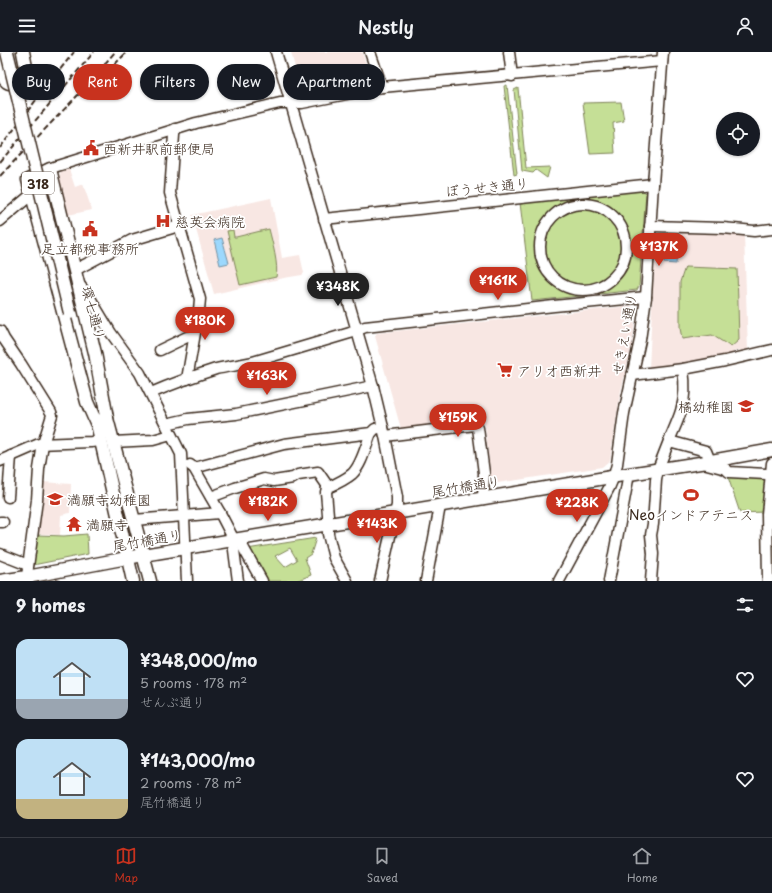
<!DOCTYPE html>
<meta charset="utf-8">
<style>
:root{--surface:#171b24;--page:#242831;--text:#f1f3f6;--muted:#9ea1a6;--line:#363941;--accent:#c8321e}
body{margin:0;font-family:"Playpen Sans","Klee One",sans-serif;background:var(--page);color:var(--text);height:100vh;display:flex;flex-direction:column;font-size:15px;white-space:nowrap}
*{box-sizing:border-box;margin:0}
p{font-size:13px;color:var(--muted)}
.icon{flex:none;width:22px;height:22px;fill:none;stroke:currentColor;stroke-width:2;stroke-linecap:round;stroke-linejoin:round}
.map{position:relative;height:529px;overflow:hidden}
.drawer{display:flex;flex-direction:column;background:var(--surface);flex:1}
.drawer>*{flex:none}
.banner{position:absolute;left:12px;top:12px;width:400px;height:36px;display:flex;gap:8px}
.controls{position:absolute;left:716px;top:60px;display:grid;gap:8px}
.controls a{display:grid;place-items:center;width:44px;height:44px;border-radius:50%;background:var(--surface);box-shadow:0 1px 3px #0004;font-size:20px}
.price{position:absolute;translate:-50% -34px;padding:0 9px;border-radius:14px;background:var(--accent);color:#fff;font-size:13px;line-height:26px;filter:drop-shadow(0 1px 2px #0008)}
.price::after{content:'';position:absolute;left:50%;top:24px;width:12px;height:9px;margin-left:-6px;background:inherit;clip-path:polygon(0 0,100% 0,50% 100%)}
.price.selected{background:#222;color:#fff}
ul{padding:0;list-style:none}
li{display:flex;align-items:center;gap:12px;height:100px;padding:0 16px}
li span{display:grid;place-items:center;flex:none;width:112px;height:80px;border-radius:12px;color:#555}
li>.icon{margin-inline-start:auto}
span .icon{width:48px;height:48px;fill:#fffc;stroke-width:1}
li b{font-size:17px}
h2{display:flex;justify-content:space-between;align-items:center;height:48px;padding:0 16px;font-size:17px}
.pill{padding:0 14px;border-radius:18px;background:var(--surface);box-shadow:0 1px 3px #0004;font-size:14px;line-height:36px}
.pill.selected{background:var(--accent);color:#fff}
header{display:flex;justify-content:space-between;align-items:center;height:52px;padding:0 16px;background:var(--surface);font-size:18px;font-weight:600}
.tab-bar{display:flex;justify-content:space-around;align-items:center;height:56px;border-top:1px solid var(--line);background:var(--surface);font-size:11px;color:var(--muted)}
.tab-bar a{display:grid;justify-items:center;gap:2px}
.tab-bar .selected{color:var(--accent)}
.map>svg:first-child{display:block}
</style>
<header><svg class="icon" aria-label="menu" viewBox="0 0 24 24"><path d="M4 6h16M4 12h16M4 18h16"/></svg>Nestly<svg class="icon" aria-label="person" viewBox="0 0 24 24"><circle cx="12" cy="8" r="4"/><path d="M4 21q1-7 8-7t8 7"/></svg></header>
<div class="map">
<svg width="772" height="529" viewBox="0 0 772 529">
<rect width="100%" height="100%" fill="#fff"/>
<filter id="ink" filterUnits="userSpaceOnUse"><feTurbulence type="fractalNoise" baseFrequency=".025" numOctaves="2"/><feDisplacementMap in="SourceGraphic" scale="8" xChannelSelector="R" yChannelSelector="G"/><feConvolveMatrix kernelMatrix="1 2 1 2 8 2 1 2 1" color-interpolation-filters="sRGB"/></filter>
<g filter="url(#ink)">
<!-- built -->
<g fill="#f8e7e3">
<path d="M291,0H362L368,18L367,23L365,27L359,28L306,38L299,32Z"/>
<path d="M69,117L75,135L83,132L92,158L68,163L59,124L61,119Z"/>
<path d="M271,146L282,206L300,203L304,221L302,223L284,226L214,242L192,163Z"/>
<path d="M660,178L744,182L748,299L742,301L740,298L733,300L732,304L718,308L649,317L653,235L658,179Z"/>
<path d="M631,254L636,258L632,293L620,343L610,408L602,415L491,432L490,425L489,409L485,373L478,367L401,377L375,284L377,281Z"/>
<path d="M42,430L71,432L70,461L61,463L60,483L38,482Z"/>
</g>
<!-- green -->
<g fill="#c5df96" stroke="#80845a" fill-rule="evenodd">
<path d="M507,33L517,122L514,123L504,34Z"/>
<path d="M518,36L526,116L550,115L547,126L536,118L533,121L522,119L514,38Z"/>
<path d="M621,50L624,69L613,71L615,101L590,102L583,51Z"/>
<path d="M642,138L646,141L639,234L637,238L532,249L520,151Z"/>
<path d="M269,177C272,189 279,214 276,225L240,233L227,179L233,178L234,185H236Z"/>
<path d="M685,215L737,217L739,288L731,295L712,283L682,287L680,276V230Z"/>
<path d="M727,422L765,425L768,429L764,460L740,461Z"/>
<path d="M87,482L88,502L33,513L37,483L64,484Z"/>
<path d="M316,486L311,502L305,506L311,523L296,529H265L247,497ZM290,496L297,508L285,515L275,504Z"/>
</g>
<!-- water -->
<g fill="#9cd8fd" stroke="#7592a4">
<path d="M666,184L678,185L676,212L664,211Z"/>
<path d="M222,186L229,211L220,213L214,188Z"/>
</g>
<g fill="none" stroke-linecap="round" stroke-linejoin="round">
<defs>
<g id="minor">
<path d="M276,0L373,334L385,384L397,445V453L380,529"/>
<path d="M370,0L382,35"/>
<path d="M509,0L512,24"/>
<path d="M175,77L174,83L170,141L200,247L199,258L187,327"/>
<path d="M50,117L54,115L196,71L280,51H302L382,35L662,9"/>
<circle cx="583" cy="195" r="43"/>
<path d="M324,167L653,132"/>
<path d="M0,169L32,142"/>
<path d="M650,174L723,176L754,179L772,177"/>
<path d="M75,218L132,188L179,174"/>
<path d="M78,231L90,246L111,281L140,321L181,402L187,529"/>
<path d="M0,279L4,287L21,312L51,360L52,363L43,392L39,417L37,448L28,515L27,529"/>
<path d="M160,298L187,285L194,284"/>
<path d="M683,317C685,330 685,346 681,359C678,369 673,379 669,389L706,399L710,409"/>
<path d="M632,323L683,317L725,309L772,298"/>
<path d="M151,341C172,332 194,324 216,317C229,314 242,313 256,309L350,281L365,275L554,254L646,245"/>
<path d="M166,372L188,367L236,362L373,334"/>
<path d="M385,384L475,373L478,376L484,421L483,447"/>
<path d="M113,390L153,388L171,383"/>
<path d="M0,409L39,392L91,390L101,389"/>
<path d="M703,411L726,417L729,420L766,422L772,424"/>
<path d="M194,416L284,392L371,381L375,377L383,375"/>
<path d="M327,436C336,432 345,428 352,422C362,413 366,393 371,381"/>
<path d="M8,445L11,404"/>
<path d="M211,445L235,436L264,427L274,429L293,426L298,423L318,420L327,433V436L326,440L328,463V482L334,506L347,529"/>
<path d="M220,461L234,488"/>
<path d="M134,468L220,461L194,416L190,413"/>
<path d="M0,470H3"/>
<path d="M239,487L244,497L262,529"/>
<path d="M232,488L234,498L238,529"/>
<path d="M0,502L28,513"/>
<path d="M426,529L440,454"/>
<path d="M559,529L609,436L614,424L617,412L624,361L640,288L646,245L653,132L663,0"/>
<path d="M609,529L629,422"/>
<path d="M651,529L653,502L651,483L653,472L656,428L658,417L669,389"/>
<path d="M768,529L767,462L772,411"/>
</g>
<g id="major">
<path d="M0,3L5,28L7,30L9,31L27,26L28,25L23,0"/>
<path d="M105,359L150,529"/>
<path d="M96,367L133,529"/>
<path d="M98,375L87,350L28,128L50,117L95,301L107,366"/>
<path d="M0,529L27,525L143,503L629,422L700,411L772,398"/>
</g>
</defs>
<!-- minor casing -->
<use href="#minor" stroke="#3b2a1e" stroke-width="13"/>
<!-- major casing -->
<use href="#major" stroke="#3b2a1e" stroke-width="15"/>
<!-- minor -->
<use href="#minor" stroke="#fff" stroke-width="10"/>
<!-- major -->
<use href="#major" stroke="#fff" stroke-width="12"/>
<!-- rail -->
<g stroke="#3b2a1e" stroke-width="2" stroke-dasharray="6 3" stroke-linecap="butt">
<path d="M89,38L127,0"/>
<path d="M0,96L36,48L74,0"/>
<path d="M0,110L94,0"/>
<path d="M0,124L78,43L115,0"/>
</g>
<defs>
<path id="major-bridge" d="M7,0L70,261"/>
</defs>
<!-- major-bridge casing -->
<use href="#major-bridge" stroke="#3b2a1e" stroke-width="15" stroke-linecap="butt"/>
<!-- major-bridge -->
<use href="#major-bridge" stroke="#fff" stroke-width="12"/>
</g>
</g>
<!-- icons -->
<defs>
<symbol id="civic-bare" viewBox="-9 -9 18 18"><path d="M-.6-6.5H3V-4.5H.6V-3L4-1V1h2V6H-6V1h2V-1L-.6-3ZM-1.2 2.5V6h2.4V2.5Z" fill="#c8321e" stroke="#fff" stroke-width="2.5" paint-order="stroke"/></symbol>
<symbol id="hospital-bare" viewBox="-9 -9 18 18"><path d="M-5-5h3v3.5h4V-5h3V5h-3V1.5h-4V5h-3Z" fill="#c8321e" stroke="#fff" stroke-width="2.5" paint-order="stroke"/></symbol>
<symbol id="supermarket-bare" viewBox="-9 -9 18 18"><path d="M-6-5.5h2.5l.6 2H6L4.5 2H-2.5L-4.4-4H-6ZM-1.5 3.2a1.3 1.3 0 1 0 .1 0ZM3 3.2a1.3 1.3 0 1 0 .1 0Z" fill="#c8321e" stroke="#fff" stroke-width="2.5" paint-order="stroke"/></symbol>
<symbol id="school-bare" viewBox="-9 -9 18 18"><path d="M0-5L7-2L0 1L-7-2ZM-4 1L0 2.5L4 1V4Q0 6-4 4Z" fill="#c8321e" stroke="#fff" stroke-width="2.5" paint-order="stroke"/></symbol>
<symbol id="stadium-bare" viewBox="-9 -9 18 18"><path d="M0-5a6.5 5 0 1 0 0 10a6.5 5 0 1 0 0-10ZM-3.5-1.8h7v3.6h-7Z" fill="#c8321e" stroke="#fff" stroke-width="2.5" paint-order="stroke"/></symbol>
<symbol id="temple-bare" viewBox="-9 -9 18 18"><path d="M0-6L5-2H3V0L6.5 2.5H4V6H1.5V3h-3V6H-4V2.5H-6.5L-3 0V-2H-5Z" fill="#c8321e" stroke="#fff" stroke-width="2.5" paint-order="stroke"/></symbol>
</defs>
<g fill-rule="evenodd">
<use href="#civic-bare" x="80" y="85" width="22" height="22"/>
<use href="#hospital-bare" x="152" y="158" width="22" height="22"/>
<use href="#civic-bare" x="79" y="166" width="22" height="22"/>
<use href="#supermarket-bare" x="494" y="307" width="22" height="22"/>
<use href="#school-bare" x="735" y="343" width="22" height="22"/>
<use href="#stadium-bare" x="680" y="432" width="22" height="22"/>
<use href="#school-bare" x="44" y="436" width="22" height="22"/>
<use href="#temple-bare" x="63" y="461" width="22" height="22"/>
</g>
<g text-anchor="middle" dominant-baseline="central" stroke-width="3.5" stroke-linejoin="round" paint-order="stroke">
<!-- shield labels -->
<rect fill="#fff" stroke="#766a62" stroke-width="1" x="22" y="120" width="32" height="22" rx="3"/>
<g font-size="13" font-weight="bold" fill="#3b2a1e">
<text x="38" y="131">318</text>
</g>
<!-- poi labels -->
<g font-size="14" fill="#3b2a1e" stroke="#fff" text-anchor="start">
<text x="103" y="96">西新井駅前郵便局</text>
<text x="175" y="169">慈英会病院</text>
<text x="90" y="196" text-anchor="middle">足立都税事務所</text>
<text x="517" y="318">アリオ西新井</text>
<text x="734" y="354" text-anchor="end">橘幼稚園</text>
<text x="67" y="447">満願寺幼稚園</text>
<text x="691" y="462" text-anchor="middle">Neoインドアテニス</text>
<text x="86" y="472">満願寺</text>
</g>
<!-- street labels -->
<g font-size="14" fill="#3b2a1e" stroke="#fff">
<text transform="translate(487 135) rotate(-6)">ぼうせき通り</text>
<text transform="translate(94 261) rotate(75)">環七通り</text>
<text transform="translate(624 282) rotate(-80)">せきえい通り</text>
<text transform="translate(466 434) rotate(-9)">尾竹橋通り</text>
<text transform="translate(147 488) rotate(-10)">尾竹橋通り</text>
</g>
</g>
</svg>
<div class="controls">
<a><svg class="icon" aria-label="locate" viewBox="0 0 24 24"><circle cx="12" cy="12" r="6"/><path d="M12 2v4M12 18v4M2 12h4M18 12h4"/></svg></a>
</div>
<b class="price" style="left:659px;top:215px">¥137K</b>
<b class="price" style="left:498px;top:249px">¥161K</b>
<b class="price selected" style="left:338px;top:255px">¥348K</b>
<b class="price" style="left:205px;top:289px">¥180K</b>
<b class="price" style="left:267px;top:344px">¥163K</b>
<b class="price" style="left:458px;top:386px">¥159K</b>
<b class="price" style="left:268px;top:470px">¥182K</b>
<b class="price" style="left:577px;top:471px">¥228K</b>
<b class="price" style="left:377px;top:492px">¥143K</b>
<div class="banner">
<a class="pill">Buy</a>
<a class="pill selected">Rent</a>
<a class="pill">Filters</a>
<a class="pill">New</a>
<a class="pill">Apartment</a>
</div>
</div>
<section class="drawer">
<h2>9 homes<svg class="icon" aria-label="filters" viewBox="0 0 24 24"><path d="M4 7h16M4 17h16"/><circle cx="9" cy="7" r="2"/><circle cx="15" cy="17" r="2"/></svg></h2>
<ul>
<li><span style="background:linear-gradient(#bfe0f5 75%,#9aa5b1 0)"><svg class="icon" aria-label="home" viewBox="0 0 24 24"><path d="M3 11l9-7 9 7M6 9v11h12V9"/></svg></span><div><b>¥348,000/mo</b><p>5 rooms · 178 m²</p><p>せんぷ通り</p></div><svg class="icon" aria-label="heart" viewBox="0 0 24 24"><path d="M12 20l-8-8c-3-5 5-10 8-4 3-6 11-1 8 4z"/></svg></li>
<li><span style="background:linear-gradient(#bfe0f5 75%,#c2b280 0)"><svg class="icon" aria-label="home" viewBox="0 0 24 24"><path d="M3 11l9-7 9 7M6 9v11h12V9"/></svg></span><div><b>¥143,000/mo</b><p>2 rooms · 78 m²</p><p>尾竹橋通り</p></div><svg class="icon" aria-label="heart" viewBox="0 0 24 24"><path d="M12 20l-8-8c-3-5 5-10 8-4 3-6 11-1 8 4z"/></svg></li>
</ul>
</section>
<nav class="tab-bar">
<a class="selected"><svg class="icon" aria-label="map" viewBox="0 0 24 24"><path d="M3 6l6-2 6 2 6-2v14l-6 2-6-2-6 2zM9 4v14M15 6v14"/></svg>Map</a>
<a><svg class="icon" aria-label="saved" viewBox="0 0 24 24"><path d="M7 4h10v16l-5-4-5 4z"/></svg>Saved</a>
<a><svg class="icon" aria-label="home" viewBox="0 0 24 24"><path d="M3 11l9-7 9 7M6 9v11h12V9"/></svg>Home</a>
</nav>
